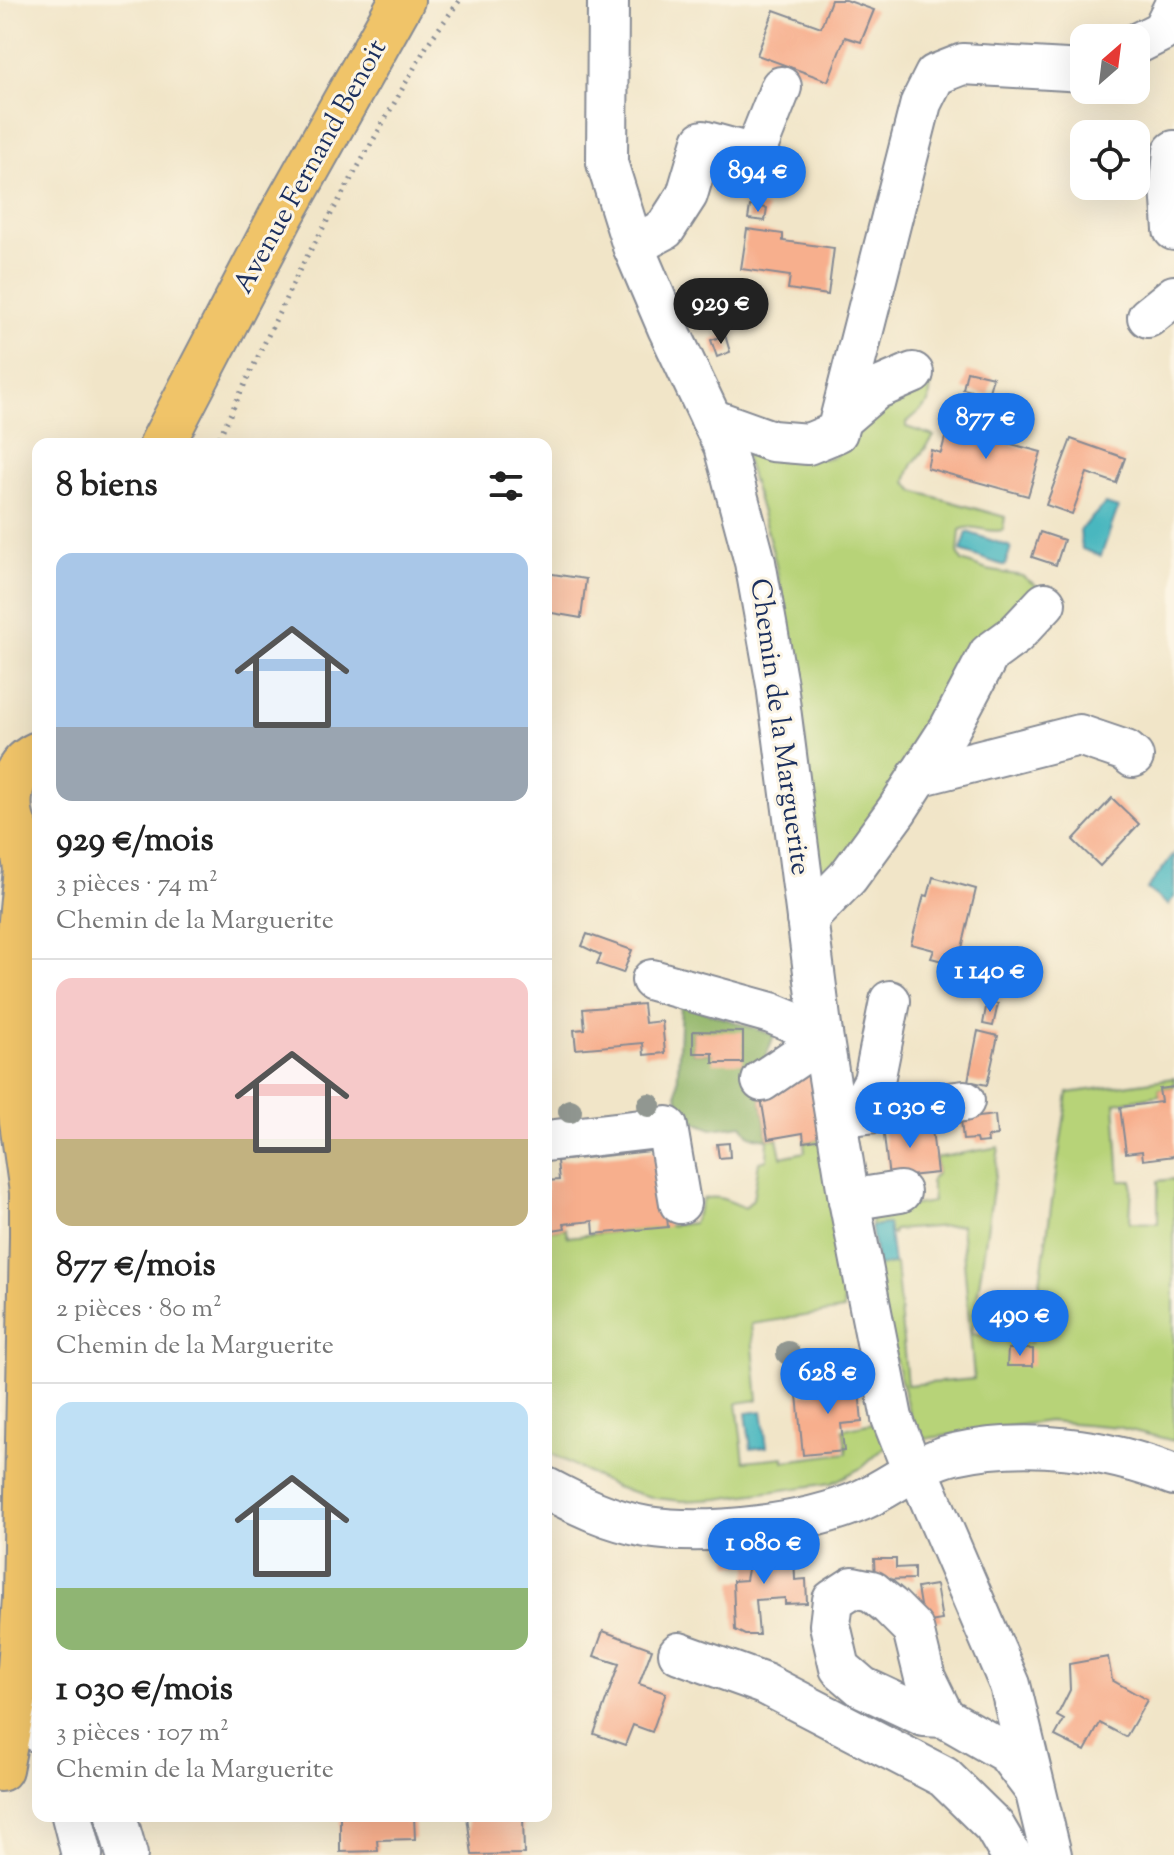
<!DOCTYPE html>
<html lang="fr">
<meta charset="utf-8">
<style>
:root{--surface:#fff;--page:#f2f2f2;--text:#222;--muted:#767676;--line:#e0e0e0;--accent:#1a73e8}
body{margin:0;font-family:"Sorts Mill Goudy",serif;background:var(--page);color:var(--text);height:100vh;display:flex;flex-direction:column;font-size:30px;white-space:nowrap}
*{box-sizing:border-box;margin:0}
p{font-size:26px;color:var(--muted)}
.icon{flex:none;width:44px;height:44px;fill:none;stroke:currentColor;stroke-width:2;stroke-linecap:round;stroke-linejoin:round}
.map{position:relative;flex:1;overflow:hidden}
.side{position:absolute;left:32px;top:438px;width:520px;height:1384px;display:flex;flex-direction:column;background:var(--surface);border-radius:16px;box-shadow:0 8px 32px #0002}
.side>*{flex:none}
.needle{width:52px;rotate:28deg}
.tools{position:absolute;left:1070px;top:24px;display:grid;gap:16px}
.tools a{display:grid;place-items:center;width:80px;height:80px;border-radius:16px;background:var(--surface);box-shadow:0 8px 32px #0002;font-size:40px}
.price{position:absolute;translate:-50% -68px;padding:0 18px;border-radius:28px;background:var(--accent);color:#fff;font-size:26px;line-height:52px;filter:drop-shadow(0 2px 4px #0008)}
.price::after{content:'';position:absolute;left:50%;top:48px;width:24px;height:18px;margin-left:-12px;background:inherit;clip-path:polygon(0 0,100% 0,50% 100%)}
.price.active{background:#222;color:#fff}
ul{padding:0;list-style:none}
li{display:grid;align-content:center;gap:16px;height:424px;padding:0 24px}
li+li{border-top:2px solid var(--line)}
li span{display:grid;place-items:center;height:248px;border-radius:16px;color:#555}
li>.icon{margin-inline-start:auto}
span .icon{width:144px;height:144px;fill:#fffc;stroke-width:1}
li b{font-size:34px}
h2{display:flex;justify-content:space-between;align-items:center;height:96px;padding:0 24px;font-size:34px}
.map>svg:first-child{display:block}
</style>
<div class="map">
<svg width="1174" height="1855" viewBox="0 0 1174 1855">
<rect width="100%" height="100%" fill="#fcf5e5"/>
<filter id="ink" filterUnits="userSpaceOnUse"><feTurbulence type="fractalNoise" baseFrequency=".0125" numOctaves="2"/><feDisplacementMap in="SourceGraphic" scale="16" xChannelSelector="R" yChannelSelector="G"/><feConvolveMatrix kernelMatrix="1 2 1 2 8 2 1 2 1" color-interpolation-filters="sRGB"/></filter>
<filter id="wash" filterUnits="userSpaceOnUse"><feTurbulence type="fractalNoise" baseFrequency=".006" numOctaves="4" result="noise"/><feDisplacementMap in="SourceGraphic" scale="32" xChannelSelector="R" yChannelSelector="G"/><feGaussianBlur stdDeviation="1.8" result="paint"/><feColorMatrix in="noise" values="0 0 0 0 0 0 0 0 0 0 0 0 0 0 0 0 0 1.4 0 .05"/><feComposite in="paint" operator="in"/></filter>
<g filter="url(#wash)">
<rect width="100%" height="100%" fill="#f1e5c8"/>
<!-- green -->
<g fill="#b7d378" stroke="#69816b" stroke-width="2">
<path d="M921,381L931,384L929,403L906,423V427L934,436C923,455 911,459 906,482L914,491L1005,517L1003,530C987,534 975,523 960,530L958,553L962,561L987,570L1022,576L1040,588L856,861L818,878C812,772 797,665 775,561C766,523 753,485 743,448L824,459L835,456L853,425Z"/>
<path d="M1174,1078V1087L1159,1089L1160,1095L1115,1103L1120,1181H1132L1130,1222L1158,1223V1181L1174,1179V1441L1118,1427L1048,1421L916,1440L872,1266L896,1264L907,1385L974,1379L961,1225L894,1230L893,1234H889L888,1224L871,1226L872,1212L933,1202L931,1181L937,1173L935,1158L999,1147L972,1334L1031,1343L1068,1093Z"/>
<path d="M777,1138L781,1157L805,1152L804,1142L822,1139L855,1288L843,1291L844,1310L751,1324L758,1400L737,1403L744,1461L784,1457V1461L847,1453L843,1429L883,1421L886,1446L863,1467L832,1483L718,1499L682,1501L655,1498L615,1487L546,1451V1231L565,1228L568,1237L693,1223L703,1199C718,1194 731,1202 745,1208L753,1199L759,1162L767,1160L768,1139Z"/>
</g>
<!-- forest -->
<path fill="#91b568" stroke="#567263" stroke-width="2" fill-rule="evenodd" d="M681,1004L774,1035L767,1054L760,1092L768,1139L750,1136L742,1125L712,1129L680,1116L677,1093ZM693,1032L743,1063L713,1053H693Z"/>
<!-- water -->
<g fill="#48b7bf" stroke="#32738e" stroke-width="2">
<path d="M1105,504L1118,508L1101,556L1082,549L1080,530Z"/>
<path d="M967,532L1011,547L1005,566L961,551Z"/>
<path d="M1174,854V897L1168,905L1147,889Z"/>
<path d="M888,1224L893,1264L877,1266L871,1226Z"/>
<path d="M762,1411L767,1447L751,1449L746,1413Z"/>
</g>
<g id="blocks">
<!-- building -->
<g fill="#f7af8d">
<path d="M831,0H846L874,10L861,42L845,37L828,81L757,55L774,10L821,27Z"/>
<path d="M750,206L767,208L765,221L748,219Z"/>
<path d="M747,229L783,234V241L834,248L828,295L788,289L790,276L741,269Z"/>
<path d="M725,335L730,352L717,357L711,340Z"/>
<path d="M967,371L993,377L988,395L963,389Z"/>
<path d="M948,427L1041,452L1028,496L927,468L931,450L941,453Z"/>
<path d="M1071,439L1125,458L1116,483L1087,473L1072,514L1046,505Z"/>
<path d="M1040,532L1064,540L1056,565L1032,557Z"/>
<path d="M546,573L586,579L581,618L546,612Z"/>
<path d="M1112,798L1139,824L1100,866L1073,840Z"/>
<path d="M933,877L976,889L958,965L931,958L934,950L911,944L924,895L928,896Z"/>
<path d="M587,934L632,950L623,973L597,964L601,955L582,946Z"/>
<path d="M987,1002L998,1004L993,1026L983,1024Z"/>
<path d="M643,1004L645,1023L662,1021L665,1053L644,1055L643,1043L576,1049L574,1030L585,1029L583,1009Z"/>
<path d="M693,1031L743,1032V1063H713V1053H693Z"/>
<path d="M978,1031L998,1036L987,1085L968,1081Z"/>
<path d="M812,1075L823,1139L804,1142L803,1133L768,1139L760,1092L780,1080Z"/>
<path d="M1174,1087V1156L1143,1160L1142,1151L1126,1153L1120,1107L1161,1102L1159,1089Z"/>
<path d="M995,1115L997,1136L987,1137L988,1142L977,1143L976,1139L963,1140L961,1119Z"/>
<path d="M931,1121L937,1173L889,1178L883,1127Z"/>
<path d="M729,1143L730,1157L719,1158L717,1144Z"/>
<path d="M660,1150L668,1227L594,1234L593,1221L564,1224L565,1228L546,1231V1181L559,1180L557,1161Z"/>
<path d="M1008,1349H1033V1366H1007Z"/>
<path d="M858,1380L862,1422L841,1424L844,1451L803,1455L797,1395L816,1393V1384Z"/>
<path d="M794,1552L795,1580L806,1579L807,1603L785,1604V1598L756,1600L759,1635H745L735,1630L733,1581L746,1580L749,1564L729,1565L728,1555Z"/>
<path d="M874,1559H896V1568L914,1567V1579L875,1580Z"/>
<path d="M936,1585L942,1620L923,1623L917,1588Z"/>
<path d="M603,1631L652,1649L639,1684L666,1693L652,1732L633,1725L625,1745L594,1734L619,1664L594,1656Z"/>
<path d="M1108,1657L1112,1680L1147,1700L1126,1737L1100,1723L1085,1751L1055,1736L1064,1720L1057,1716L1070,1690L1069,1664Z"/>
<path d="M340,1816H414L415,1839L377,1840L378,1851L340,1852Z"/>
<path d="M467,1816H523L524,1854L472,1855Z"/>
</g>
</g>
</g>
<g filter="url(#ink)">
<use href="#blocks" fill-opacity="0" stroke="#868a93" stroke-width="2"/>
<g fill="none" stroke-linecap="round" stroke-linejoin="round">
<defs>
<g id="minor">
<path d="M608,0L607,163L633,246L668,328L724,446L755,562L777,685L822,1034L849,1200L892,1418L907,1456L916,1469"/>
<path d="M1136,44L1162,31L1174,7"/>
<path d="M1174,151L1171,185L1174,230"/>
<path d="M633,246L665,229L687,195L703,141L754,155L781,87"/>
<path d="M1148,317L1174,296"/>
<path d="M711,419L772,441L808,444L837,432L921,103L935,75L963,64L1084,71"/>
<path d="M841,419L876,389L913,373"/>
<path d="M918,776L1079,735L1126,751L1133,757"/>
<path d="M807,919L848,877L897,810L950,728L989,654L1015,635L1045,603"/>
<path d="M652,980L771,1013L822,1034L806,1051L762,1081"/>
<path d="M856,1114L874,1081L890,1001"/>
<path d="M836,1117L964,1101"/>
<path d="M546,1141L667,1127L680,1203"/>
<path d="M849,1200L900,1192"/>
<path d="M925,1487L1010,1685L1051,1855"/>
<path d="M546,1488C578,1505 611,1521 647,1527C708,1536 806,1525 862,1500C893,1486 920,1462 954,1454C1026,1438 1106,1448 1174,1475"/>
<path d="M679,1653L765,1684L944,1777L994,1826L1011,1855"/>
<path d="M12,1713L34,1724L38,1732"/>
<path d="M944,1717L924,1716L862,1687L840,1668L830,1625L833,1600L853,1587L872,1591L890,1606L913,1629L925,1678L944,1717L1007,1753L1035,1790"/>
<path d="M72,1816L82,1855"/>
<path d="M116,1816L127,1855"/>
</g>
<g id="major">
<path d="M162,444L281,216L402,0"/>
<path d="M38,754C0,771 0,835 38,852"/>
<path d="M0,1769L20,1668L25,1597L32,1236V1192L16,1079L15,982L26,869L22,843"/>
</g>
</defs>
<!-- minor casing -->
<use href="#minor" stroke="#868a93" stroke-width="44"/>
<!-- major casing -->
<use href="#major" stroke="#868a93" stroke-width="48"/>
<!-- path -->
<path stroke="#868a93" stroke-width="5" stroke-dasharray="2 6" stroke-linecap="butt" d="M216,444L301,267L429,42L460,0"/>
<!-- minor -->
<use href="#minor" stroke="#fff" stroke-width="40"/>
<!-- major -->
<use href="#major" stroke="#f0c469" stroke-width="44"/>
</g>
<!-- trees -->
<g fill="#919791">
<circle cx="649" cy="1105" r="12"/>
<circle cx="570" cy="1111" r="12"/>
<circle cx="788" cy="1353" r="12"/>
</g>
</g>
<g text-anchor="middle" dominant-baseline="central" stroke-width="6" stroke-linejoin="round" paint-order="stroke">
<!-- street labels -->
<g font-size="28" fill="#1b2f5e" stroke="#fcf5e5">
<text transform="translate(311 167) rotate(-61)">Avenue Fernand Benoit</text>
<text transform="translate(779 727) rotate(82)">Chemin de la Marguerite</text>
</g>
</g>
</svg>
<div class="tools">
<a><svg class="needle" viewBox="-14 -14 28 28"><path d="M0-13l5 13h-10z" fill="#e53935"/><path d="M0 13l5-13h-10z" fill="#767676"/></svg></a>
<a><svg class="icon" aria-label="locate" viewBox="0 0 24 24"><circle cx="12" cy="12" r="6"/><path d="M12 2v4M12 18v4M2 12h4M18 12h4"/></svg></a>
</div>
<b class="price" style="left:758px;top:214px">894 €</b>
<b class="price active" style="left:721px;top:346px">929 €</b>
<b class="price" style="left:986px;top:461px">877 €</b>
<b class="price" style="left:990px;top:1014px">1 140 €</b>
<b class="price" style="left:910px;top:1150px">1 030 €</b>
<b class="price" style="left:1020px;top:1358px">490 €</b>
<b class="price" style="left:828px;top:1416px">628 €</b>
<b class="price" style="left:764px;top:1586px">1 080 €</b>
<section class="side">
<h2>8 biens<svg class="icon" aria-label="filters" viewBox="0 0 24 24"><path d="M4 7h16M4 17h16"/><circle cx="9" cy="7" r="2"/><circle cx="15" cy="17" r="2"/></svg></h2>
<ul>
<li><span style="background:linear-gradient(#a9c7e8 70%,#9aa5b1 0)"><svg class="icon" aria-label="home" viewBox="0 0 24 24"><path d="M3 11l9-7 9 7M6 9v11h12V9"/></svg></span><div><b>929 €/mois</b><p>3 pièces · 74 m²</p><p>Chemin de la Marguerite</p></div></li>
<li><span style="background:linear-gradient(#f6c9c9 65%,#c2b280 0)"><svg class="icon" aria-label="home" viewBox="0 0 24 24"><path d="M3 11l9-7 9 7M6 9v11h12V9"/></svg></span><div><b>877 €/mois</b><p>2 pièces · 80 m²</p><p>Chemin de la Marguerite</p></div></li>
<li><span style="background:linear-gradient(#bfe0f5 75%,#8fb573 0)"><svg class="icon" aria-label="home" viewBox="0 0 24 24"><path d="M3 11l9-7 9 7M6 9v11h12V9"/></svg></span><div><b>1 030 €/mois</b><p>3 pièces · 107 m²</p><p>Chemin de la Marguerite</p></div></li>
</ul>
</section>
</div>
